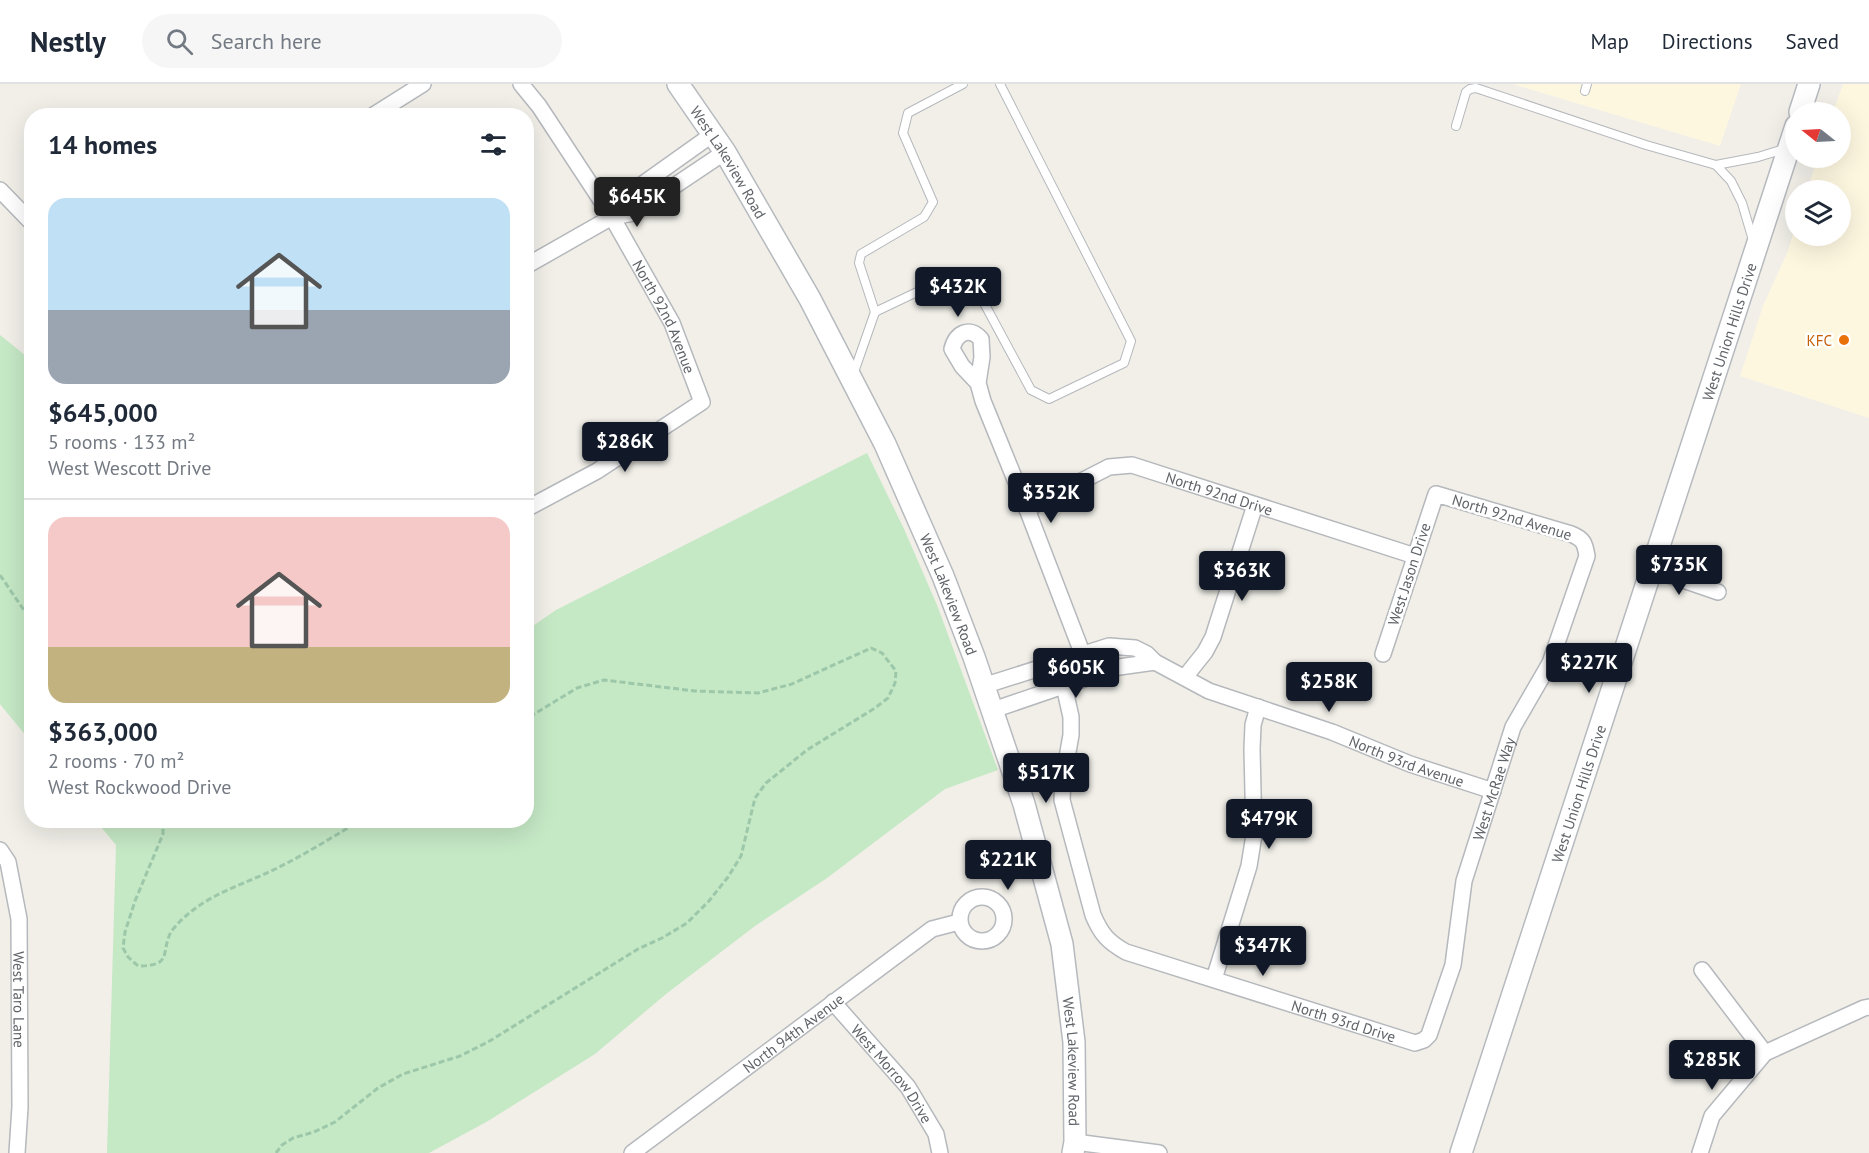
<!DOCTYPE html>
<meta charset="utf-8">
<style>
:root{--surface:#fff;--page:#f6f6f7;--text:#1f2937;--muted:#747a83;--line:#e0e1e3;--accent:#111827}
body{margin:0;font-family:"PT Sans",sans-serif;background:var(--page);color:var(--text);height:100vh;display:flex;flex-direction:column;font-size:22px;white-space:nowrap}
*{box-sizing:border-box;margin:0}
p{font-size:20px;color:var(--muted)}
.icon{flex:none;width:33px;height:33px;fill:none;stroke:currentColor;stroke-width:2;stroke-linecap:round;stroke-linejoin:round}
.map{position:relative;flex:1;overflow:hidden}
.panel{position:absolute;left:24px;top:24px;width:510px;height:720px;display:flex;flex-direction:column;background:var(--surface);border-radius:24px;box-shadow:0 6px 24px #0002}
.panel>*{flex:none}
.needle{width:39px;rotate:288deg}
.controls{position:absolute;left:1785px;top:18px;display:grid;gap:12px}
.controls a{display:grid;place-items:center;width:66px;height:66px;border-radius:50%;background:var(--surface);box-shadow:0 6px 24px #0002;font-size:30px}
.price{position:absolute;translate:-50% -51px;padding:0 14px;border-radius:6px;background:var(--accent);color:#fff;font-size:20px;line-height:39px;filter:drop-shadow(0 2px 3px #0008)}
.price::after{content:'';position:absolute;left:50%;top:36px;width:18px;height:14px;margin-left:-9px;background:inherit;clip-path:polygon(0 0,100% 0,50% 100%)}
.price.on{background:#222;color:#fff}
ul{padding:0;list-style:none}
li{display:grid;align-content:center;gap:12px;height:318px;padding:0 24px}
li+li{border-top:2px solid var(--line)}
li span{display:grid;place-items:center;height:186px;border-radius:18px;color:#555}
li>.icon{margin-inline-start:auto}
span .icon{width:108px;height:108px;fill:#fffc;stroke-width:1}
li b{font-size:26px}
h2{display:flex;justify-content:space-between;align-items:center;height:72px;padding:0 24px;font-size:26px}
header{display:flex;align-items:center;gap:36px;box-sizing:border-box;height:84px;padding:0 30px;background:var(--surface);border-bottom:2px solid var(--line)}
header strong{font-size:28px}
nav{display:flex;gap:33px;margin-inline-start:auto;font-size:21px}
.search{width:420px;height:54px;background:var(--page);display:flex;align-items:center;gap:15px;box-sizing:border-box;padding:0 21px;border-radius:33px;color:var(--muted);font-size:22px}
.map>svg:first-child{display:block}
</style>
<header>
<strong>Nestly</strong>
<div class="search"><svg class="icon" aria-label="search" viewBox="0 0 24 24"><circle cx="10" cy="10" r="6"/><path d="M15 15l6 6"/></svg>Search here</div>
<nav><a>Map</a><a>Directions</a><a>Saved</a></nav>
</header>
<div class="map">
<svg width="1869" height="1069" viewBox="0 0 1869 1069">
<rect width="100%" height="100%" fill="#f1efe8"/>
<!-- commercial -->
<g fill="#fef7e0">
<path d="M1512,0H1741L1720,62Z"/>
<path d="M1843,0H1869V334L1740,292L1763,222L1788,167L1795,143L1796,152H1840V106H1807L1818,74H1840V28H1833Z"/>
</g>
<!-- grass -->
<g fill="#c5e8c5">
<path d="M0,251L31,276V658L0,620Z"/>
<path d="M867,369L904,445L937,521L998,686L945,705L827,794L755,842L666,910L595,970L488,1037L429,1069H107L116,761L96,737L526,736L527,546L556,526Z"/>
</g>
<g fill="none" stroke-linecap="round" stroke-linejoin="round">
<defs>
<g id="lane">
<path d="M1585,7L1587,0"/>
<path d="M1456,42L1466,8L1470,5L1476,4L1646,61L1716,81"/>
<path d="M1753,156L1742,119L1731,97L1716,81L1758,73L1784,65"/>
<path d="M875,228L957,189L970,193L1031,306L1049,315L1124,279L1131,257L1000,0"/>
<path d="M853,291L875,228L859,179L861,170L924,133L933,118L903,49L908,29L963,0"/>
</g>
<g id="street">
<path id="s1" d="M521,0L539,22L612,133L672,239L702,318L597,387L526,425"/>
<path d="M372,32L423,0"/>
<path d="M0,106L32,139"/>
<path d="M612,133L623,114L713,50"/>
<path d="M526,182L612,133L634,129L725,68"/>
<path d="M978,299L962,282L952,265C956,249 969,242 981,255L982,273L978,299L983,317L1027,425L1091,592"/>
<path id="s2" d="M1027,425L1109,383L1132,381L1415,472"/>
<path d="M1651,485L1718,508"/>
<path id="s3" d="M1056,579L1064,602L1071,633V651L1063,696L1062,716L1093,831C1101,850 1108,858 1126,868L1415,959L1424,956L1429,951L1453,881L1464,797L1513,643L1550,579L1587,472C1585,460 1584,455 1571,450L1436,410L1383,570"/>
<path d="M1185,593L1205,568L1213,553L1255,421"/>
<path id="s4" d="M983,602L1109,562L1135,564L1147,570L1155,578L1209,607L1332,648L1410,680L1493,707"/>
<path d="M993,626L1119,583L1155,578"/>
<path id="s5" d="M0,766L8,778L19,835L20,1023L17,1069"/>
<circle cx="982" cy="835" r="22"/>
<path d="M1702,886L1765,969"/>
<path d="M1214,895L1249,782L1254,751L1252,665L1253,641L1258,623"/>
<path id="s6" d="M833,918L908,1003L936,1050L940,1069"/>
<path d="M1075,1058L1159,1069"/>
<path id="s7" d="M632,1069L932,845L959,838"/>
<path d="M1700,1069L1712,1032L1765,969L1864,924L1869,923"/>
</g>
<g id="secondary">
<path id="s8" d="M678,0L725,68L810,215L885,360L943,492L974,573L1024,720L1062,860L1074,958L1075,1058L1073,1069"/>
<path d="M1800,28L1809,0"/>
<path id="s9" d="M1461,1069L1796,42"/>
</g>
</defs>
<!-- lane casing -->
<use href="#lane" stroke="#b5b8bc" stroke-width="10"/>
<!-- street casing -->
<use href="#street" stroke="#b5b8bc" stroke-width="18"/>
<!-- secondary casing -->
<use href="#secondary" stroke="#b6babf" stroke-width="24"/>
<!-- path -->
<g stroke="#9cc7a9" stroke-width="3" stroke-dasharray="6 3" stroke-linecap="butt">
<path d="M0,491L32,538"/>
<path d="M163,736V750L135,817L125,848L123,864L128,873L138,882C174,882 160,868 171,848C175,842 182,835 187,831C211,810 241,801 269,788C301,773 331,754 361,736"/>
<path d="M276,1069L282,1061L293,1054L314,1048L335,1038L378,1004L403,990L460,972L488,958L638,865L662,854L687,839L709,817L728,793L741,772L755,714L766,699L807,666L875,624L888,614L895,599L896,587L882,569L871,564L792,600L758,609L695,607L604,596L577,604L526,635"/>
</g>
<!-- lane -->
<use href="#lane" stroke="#fff" stroke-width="8"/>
<!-- street -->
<use href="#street" stroke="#fff" stroke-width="15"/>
<!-- secondary -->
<use href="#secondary" stroke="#fff" stroke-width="21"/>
</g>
<!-- markers -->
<circle fill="#e8710a" stroke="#fff" stroke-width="2" cx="1844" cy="256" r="6"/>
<g text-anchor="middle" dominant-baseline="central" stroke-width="5" stroke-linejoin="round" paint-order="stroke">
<!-- street labels -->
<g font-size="15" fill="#5f6368" stroke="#fff">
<text stroke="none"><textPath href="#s8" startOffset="93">West Lakeview Road</textPath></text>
<text stroke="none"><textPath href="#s1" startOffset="274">North 92nd Avenue</textPath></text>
<text stroke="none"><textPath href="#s9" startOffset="864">West Union Hills Drive</textPath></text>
<text stroke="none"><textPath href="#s2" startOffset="207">North 92nd Drive</textPath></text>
<text transform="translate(1512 433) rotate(17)">North 92nd Avenue</text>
<text transform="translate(1409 490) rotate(-72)">West Jason Drive</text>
<text stroke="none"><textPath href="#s8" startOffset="579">West Lakeview Road</textPath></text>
<text stroke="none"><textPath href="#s4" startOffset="454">North 93rd Avenue</textPath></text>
<text stroke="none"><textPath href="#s3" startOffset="885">West McRae Way</textPath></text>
<text stroke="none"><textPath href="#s9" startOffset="378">West Union Hills Drive</textPath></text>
<text stroke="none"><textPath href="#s5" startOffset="153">West Taro Lane</textPath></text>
<text stroke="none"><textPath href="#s3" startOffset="538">North 93rd Drive</textPath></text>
<text stroke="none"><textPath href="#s7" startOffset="201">North 94th Avenue</textPath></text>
<text stroke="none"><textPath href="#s8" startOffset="1065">West Lakeview Road</textPath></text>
<text stroke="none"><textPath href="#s6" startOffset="93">West Morrow Drive</textPath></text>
</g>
<!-- food labels -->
<g font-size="15" fill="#c56008" stroke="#fff" text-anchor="end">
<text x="1832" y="256">KFC</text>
</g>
</g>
</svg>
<div class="controls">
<a><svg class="needle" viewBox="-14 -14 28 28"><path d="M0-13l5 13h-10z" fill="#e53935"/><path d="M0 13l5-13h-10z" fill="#747a83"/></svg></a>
<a><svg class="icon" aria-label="layers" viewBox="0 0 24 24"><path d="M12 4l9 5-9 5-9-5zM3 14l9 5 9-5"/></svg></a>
</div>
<b class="price on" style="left:637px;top:144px">$645K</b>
<b class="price" style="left:958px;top:234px">$432K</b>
<b class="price" style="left:625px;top:389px">$286K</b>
<b class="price" style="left:1051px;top:440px">$352K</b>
<b class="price" style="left:1679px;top:512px">$735K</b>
<b class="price" style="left:1242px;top:518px">$363K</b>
<b class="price" style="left:1589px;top:610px">$227K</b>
<b class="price" style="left:1076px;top:615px">$605K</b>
<b class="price" style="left:1329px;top:629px">$258K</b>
<b class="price" style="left:1046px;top:720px">$517K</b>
<b class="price" style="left:1269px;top:766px">$479K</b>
<b class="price" style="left:1008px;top:807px">$221K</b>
<b class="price" style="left:1263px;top:893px">$347K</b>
<b class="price" style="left:1712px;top:1007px">$285K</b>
<section class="panel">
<h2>14 homes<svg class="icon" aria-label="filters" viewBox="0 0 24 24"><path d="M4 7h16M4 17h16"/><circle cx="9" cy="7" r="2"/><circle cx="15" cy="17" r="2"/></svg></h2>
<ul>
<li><span style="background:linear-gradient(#bfe0f5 60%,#9aa5b1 0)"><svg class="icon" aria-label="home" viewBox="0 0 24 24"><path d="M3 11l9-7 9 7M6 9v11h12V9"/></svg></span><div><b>$645,000</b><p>5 rooms · 133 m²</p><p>West Wescott Drive</p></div></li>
<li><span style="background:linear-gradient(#f6c9c9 70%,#c2b280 0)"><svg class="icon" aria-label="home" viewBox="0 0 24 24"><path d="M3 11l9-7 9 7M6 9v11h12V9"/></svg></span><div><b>$363,000</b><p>2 rooms · 70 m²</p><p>West Rockwood Drive</p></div></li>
</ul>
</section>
</div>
